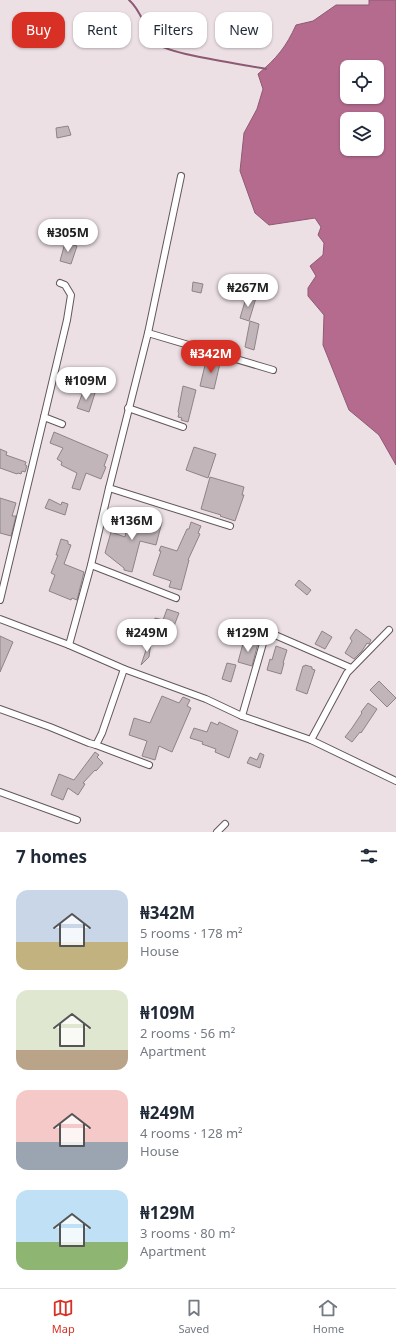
<!DOCTYPE html>
<meta charset="utf-8">
<style>
:root{--surface:#fff;--page:#f2f2f3;--text:#1f2937;--muted:#747a83;--line:#e0e1e3;--accent:#d93025}
body{margin:0;font-family:"Noto Sans",sans-serif;background:var(--page);color:var(--text);height:100vh;display:flex;flex-direction:column;font-size:15px;white-space:nowrap}
*{box-sizing:border-box;margin:0}
p{font-size:13px;color:var(--muted)}
.icon{flex:none;width:22px;height:22px;fill:none;stroke:currentColor;stroke-width:2;stroke-linecap:round;stroke-linejoin:round}
.map{position:relative;height:832px;overflow:hidden}
.side{display:flex;flex-direction:column;background:var(--surface);flex:1}
.side>*{flex:none}
.banner{position:absolute;left:12px;top:12px;width:372px;height:36px;display:flex;gap:8px}
.fabs{position:absolute;left:340px;top:60px;display:grid;gap:8px}
.fabs a{display:grid;place-items:center;width:44px;height:44px;border-radius:8px;background:var(--surface);box-shadow:0 1px 3px #0004;font-size:20px}
.price{position:absolute;translate:-50% -34px;padding:0 9px;border-radius:14px;background:#fff;color:#222;font-size:13px;line-height:26px;filter:drop-shadow(0 1px 2px #0008)}
.price::after{content:'';position:absolute;left:50%;top:24px;width:12px;height:9px;margin-left:-6px;background:inherit;clip-path:polygon(0 0,100% 0,50% 100%)}
.price.active{background:var(--accent);color:#fff}
ul{padding:0;list-style:none}
li{display:flex;align-items:center;gap:12px;height:100px;padding:0 16px}
li span{display:grid;place-items:center;flex:none;width:112px;height:80px;border-radius:12px;color:#555}
li>.icon{margin-inline-start:auto}
span .icon{width:48px;height:48px;fill:#fffc;stroke-width:1}
li b{font-size:17px}
h2{display:flex;justify-content:space-between;align-items:center;height:48px;padding:0 16px;font-size:17px}
.pill{padding:0 14px;border-radius:12px;background:var(--surface);box-shadow:0 1px 3px #0004;font-size:14px;line-height:36px}
.pill.active{background:var(--accent);color:#fff}
.dock{display:flex;justify-content:space-around;align-items:center;height:56px;border-top:1px solid var(--line);background:var(--surface);font-size:11px;color:var(--muted)}
.dock a{display:grid;justify-items:center;gap:2px}
.dock .active{color:var(--accent)}
.map>svg:first-child{display:block}
</style>
<div class="map">
<svg width="396" height="832" viewBox="0 0 396 832">
<rect width="100%" height="100%" fill="#ece0e5"/>
<!-- water -->
<path fill="#b46b8e" stroke="#8e5a73" fill-rule="evenodd" d="M369,0H396V465L379,435L349,410L323,345L324,315L308,296V288L316,276L310,266L323,255L324,243L318,235L321,227L315,218L269,225L255,213L240,171L244,133L257,109L263,89L258,74C277,58 286,47 296,25L313,21L336,5H369ZM347,67H377V97H347ZM347,119H377V149H347Z"/>
<g fill="none" stroke-linecap="round" stroke-linejoin="round">
<!-- stream -->
<path stroke="#8e5a73" stroke-width="2" d="M129,0C143,12 144,31 158,44C168,54 247,65 266,69"/>
</g>
<!-- building -->
<g fill="#c1b5ba" stroke="#8e8388">
<path d="M68,126L71,135L57,138L56,128Z"/>
<path d="M65,243L77,246L71,264L60,261Z"/>
<path d="M193,282L203,284L201,293L192,291Z"/>
<path d="M247,295L256,298L249,321L240,318Z"/>
<path d="M250,321L259,324L254,350L245,347Z"/>
<path d="M215,358L221,359L214,389L200,386L206,361L214,363Z"/>
<path d="M183,386L196,390L188,422L181,420L182,418L178,417L179,413L178,412Z"/>
<path d="M84,389L95,393L89,412L77,408Z"/>
<path d="M54,432L108,455L104,466L106,467L101,479L86,473L80,490L72,488L77,473L61,465L62,462L57,459L63,448L50,443Z"/>
<path d="M194,447L216,454L208,478L186,470Z"/>
<path d="M0,449L7,452L6,455L26,462L25,465L27,466L25,472L22,471L21,474L18,473L17,474L0,468Z"/>
<path d="M210,477L244,487L242,495H244L235,521L220,516L221,515L201,509Z"/>
<path d="M0,498L16,503L12,516H16L11,536L0,533Z"/>
<path d="M49,499L61,505L62,502L68,504L65,515L45,508Z"/>
<path d="M129,514L138,518L149,520V519L162,522L156,545L140,541L132,572L124,570V568L105,553L111,532L125,537Z"/>
<path d="M191,522L201,526L198,533L200,534L188,560H189L181,590L169,587L171,581L153,575L161,551H159L161,546L177,551L187,529H189Z"/>
<path d="M61,539L68,541V544L71,545L64,564L84,572L77,600L72,598L71,600L49,591L55,575L51,573L58,555H56Z"/>
<path d="M299,580L311,590L307,595L295,585Z"/>
<path d="M167,609L179,613L169,639L157,635L161,625L154,624L155,618L163,620Z"/>
<path d="M356,629L371,640L369,644L367,643L362,651L354,659L345,653L352,641L350,638Z"/>
<path d="M322,631L332,637L325,649L315,644Z"/>
<path d="M0,636L13,642L0,672Z"/>
<path d="M244,640L258,643L252,666L238,662Z"/>
<path d="M149,641L151,642L149,657L141,665Z"/>
<path d="M276,646L287,650L283,663H284L281,674L267,670L270,659L272,660Z"/>
<path d="M227,663L236,665L231,682L222,679Z"/>
<path d="M305,665L312,667V669L315,670L307,694L296,690L303,666H305Z"/>
<path d="M379,681L396,698L387,707L370,690Z"/>
<path d="M162,696L179,703L183,697L190,700L187,706L191,708L172,752L159,746L155,760L142,756L147,741L129,735L134,718L150,723Z"/>
<path d="M368,703L377,709L361,733L360,732L352,742L345,737L352,728L362,713L361,712Z"/>
<path d="M211,722L218,725L219,722L238,731L229,758L215,752L216,749L202,744L203,742L190,738L194,728L207,732Z"/>
<path d="M95,752L99,755L97,757L103,763L96,771L95,770L83,783L85,784L78,795L68,788L63,800L51,795L59,774L74,780Z"/>
<path d="M260,753L264,755L260,768L247,763L250,757L257,760Z"/>
</g>
<g fill="none" stroke-linecap="round" stroke-linejoin="round">
<defs>
<g id="street">
<path d="M148,333L181,176"/>
<path d="M128,408L183,427"/>
<path d="M44,417L67,320L71,295L65,285L60,283"/>
<path d="M109,488L148,333L273,370"/>
<path d="M91,565L176,598"/>
<path d="M0,600L44,417L62,424"/>
<path d="M0,619L69,645L124,669L206,699L242,716L311,740L396,781"/>
<path d="M69,645L91,565L109,488L230,526"/>
<path d="M0,709L50,727L89,743L96,745L102,733L124,669"/>
<path d="M242,716L264,640L269,636L275,635L351,668"/>
<path d="M311,740L347,673L389,630"/>
<path d="M96,745L149,765"/>
<path d="M0,792L77,820"/>
<path d="M217,832L225,824"/>
</g>
</defs>
<!-- street casing -->
<use href="#street" stroke="#62575c" stroke-width="8"/>
<!-- street -->
<use href="#street" stroke="#fff" stroke-width="6"/>
</g>
</svg>
<div class="fabs">
<a><svg class="icon" aria-label="locate" viewBox="0 0 24 24"><circle cx="12" cy="12" r="6"/><path d="M12 2v4M12 18v4M2 12h4M18 12h4"/></svg></a>
<a><svg class="icon" aria-label="layers" viewBox="0 0 24 24"><path d="M12 4l9 5-9 5-9-5zM3 14l9 5 9-5"/></svg></a>
</div>
<b class="price" style="left:68px;top:253px">₦305M</b>
<b class="price" style="left:248px;top:308px">₦267M</b>
<b class="price active" style="left:211px;top:374px">₦342M</b>
<b class="price" style="left:86px;top:401px">₦109M</b>
<b class="price" style="left:132px;top:541px">₦136M</b>
<b class="price" style="left:147px;top:653px">₦249M</b>
<b class="price" style="left:248px;top:653px">₦129M</b>
<div class="banner">
<a class="pill active">Buy</a>
<a class="pill">Rent</a>
<a class="pill">Filters</a>
<a class="pill">New</a>
</div>
</div>
<section class="side">
<h2>7 homes<svg class="icon" aria-label="filters" viewBox="0 0 24 24"><path d="M4 7h16M4 17h16"/><circle cx="9" cy="7" r="2"/><circle cx="15" cy="17" r="2"/></svg></h2>
<ul>
<li><span style="background:linear-gradient(#c9d6e8 65%,#c2b280 0)"><svg class="icon" aria-label="home" viewBox="0 0 24 24"><path d="M3 11l9-7 9 7M6 9v11h12V9"/></svg></span><div><b>₦342M</b><p>5 rooms · 178 m²</p><p>House</p></div></li>
<li><span style="background:linear-gradient(#dfe7d0 75%,#b9a48a 0)"><svg class="icon" aria-label="home" viewBox="0 0 24 24"><path d="M3 11l9-7 9 7M6 9v11h12V9"/></svg></span><div><b>₦109M</b><p>2 rooms · 56 m²</p><p>Apartment</p></div></li>
<li><span style="background:linear-gradient(#f6c9c9 65%,#9aa5b1 0)"><svg class="icon" aria-label="home" viewBox="0 0 24 24"><path d="M3 11l9-7 9 7M6 9v11h12V9"/></svg></span><div><b>₦249M</b><p>4 rooms · 128 m²</p><p>House</p></div></li>
<li><span style="background:linear-gradient(#bfe0f5 65%,#8fb573 0)"><svg class="icon" aria-label="home" viewBox="0 0 24 24"><path d="M3 11l9-7 9 7M6 9v11h12V9"/></svg></span><div><b>₦129M</b><p>3 rooms · 80 m²</p><p>Apartment</p></div></li>
</ul>
</section>
<nav class="dock">
<a class="active"><svg class="icon" aria-label="map" viewBox="0 0 24 24"><path d="M3 6l6-2 6 2 6-2v14l-6 2-6-2-6 2zM9 4v14M15 6v14"/></svg>Map</a>
<a><svg class="icon" aria-label="saved" viewBox="0 0 24 24"><path d="M7 4h10v16l-5-4-5 4z"/></svg>Saved</a>
<a><svg class="icon" aria-label="home" viewBox="0 0 24 24"><path d="M3 11l9-7 9 7M6 9v11h12V9"/></svg>Home</a>
</nav>
